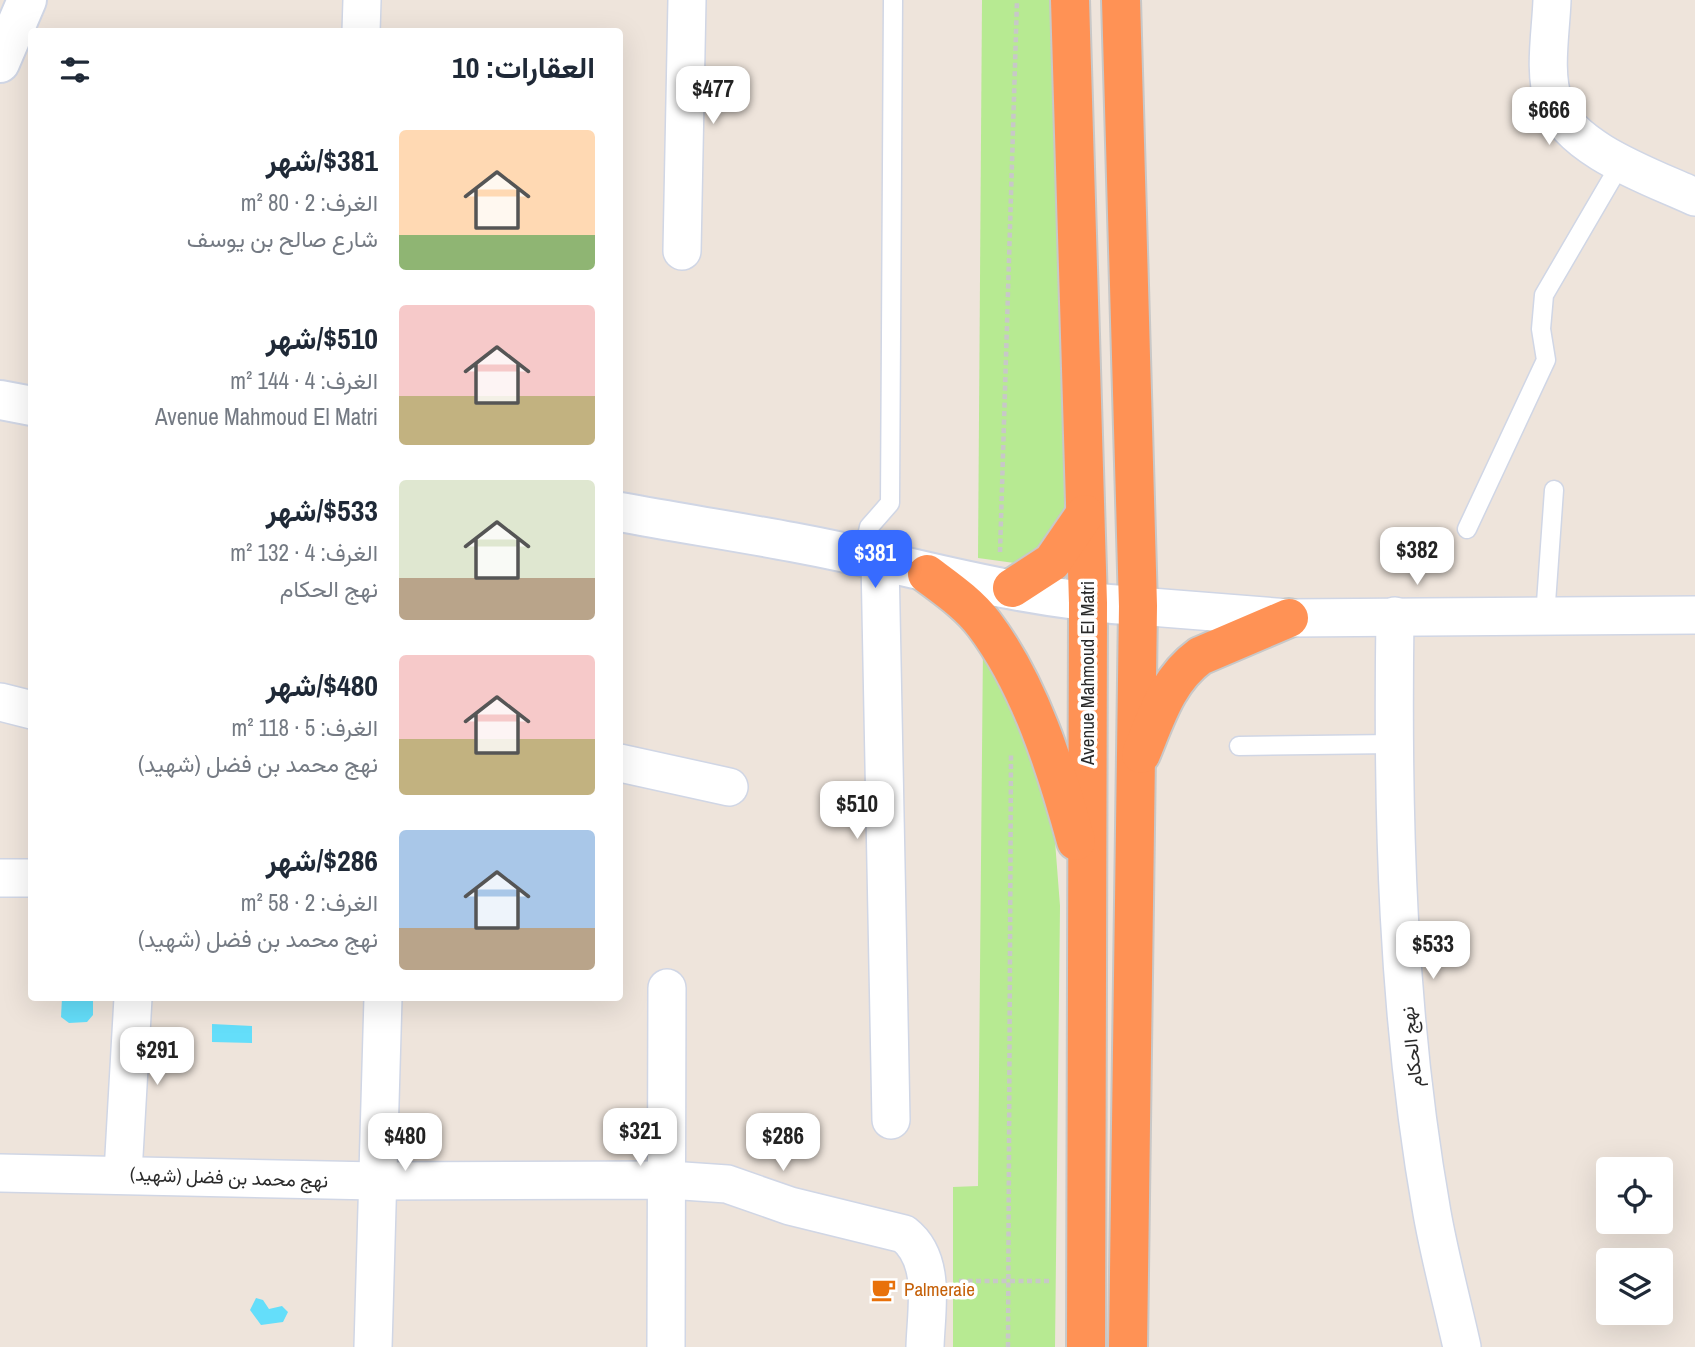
<!DOCTYPE html>
<html lang="ar">
<meta charset="utf-8">
<style>
:root{--surface:#fff;--page:#f6f6f7;--text:#1f2937;--muted:#747a83;--accent:#376bff}
body{margin:0;font-family:"Archivo Narrow",Vazirmatn,sans-serif;background:var(--page);color:var(--text);direction:rtl;height:100vh;display:flex;flex-direction:column;font-size:26px;white-space:nowrap}
*{box-sizing:border-box;margin:0}
p{font-size:23px;color:var(--muted)}
.icon{flex:none;width:38px;height:38px;fill:none;stroke:currentColor;stroke-width:2;stroke-linecap:round;stroke-linejoin:round}
.map{position:relative;flex:1;overflow:hidden;direction:ltr}
.details{position:absolute;left:28px;top:28px;width:595px;height:973px;display:flex;flex-direction:column;background:var(--surface);border-radius:7px;box-shadow:0 7px 28px #0002;direction:rtl}
.details>*{flex:none}
.fabs{position:absolute;left:1596px;top:1157px;display:grid;gap:14px}
.fabs a{display:grid;place-items:center;width:77px;height:77px;border-radius:7px;background:var(--surface);box-shadow:0 7px 28px #0002;font-size:35px}
.price{position:absolute;translate:-50% -60px;padding:0 16px;border-radius:14px;background:#fff;color:#222;font-size:23px;line-height:46px;filter:drop-shadow(0 2px 4px #0008)}
.price::after{content:'';position:absolute;left:50%;top:42px;width:21px;height:16px;margin-left:-10px;background:inherit;clip-path:polygon(0 0,100% 0,50% 100%)}
.price.active{background:var(--accent);color:#fff}
ul{padding:0;list-style:none}
li{display:flex;align-items:center;gap:21px;height:175px;padding:0 28px}
li span{display:grid;place-items:center;flex:none;width:196px;height:140px;border-radius:7px;color:#555}
li>.icon{margin-inline-start:auto}
span .icon{width:84px;height:84px;fill:#fffc;stroke-width:1}
li b{font-size:30px}
h2{display:flex;justify-content:space-between;align-items:center;height:84px;padding:0 28px;font-size:30px}
.map>svg:first-child{display:block}
</style>
<div class="map">
<svg width="1695" height="1347" viewBox="0 0 1695 1347">
<rect width="100%" height="100%" fill="#eee4db"/>
<!-- green -->
<g fill="#b7ea92">
<path d="M982,0H1063L1064,512L1029,565L978,558Z"/>
<path d="M983,645L1028,733L1053,815L1060,906L1055,1347H953V1187L978,1186Z"/>
</g>
<!-- water -->
<g fill="#64defa">
<path d="M62,998H93V1015L87,1022L69,1023L61,1017Z"/>
<path d="M212,1024L252,1026V1043L212,1042Z"/>
<path d="M256,1298L263,1300L269,1309L282,1306L288,1312L283,1322L261,1325L250,1310Z"/>
</g>
<g fill="none" stroke-linecap="round" stroke-linejoin="round">
<defs>
<g id="lane">
<path d="M1467,529L1546,360L1541,329L1544,295L1621,163"/>
<path d="M862,557L869,527L890,503L893,0"/>
<path d="M1545,617L1554,490"/>
<path d="M1239,746L1394,744"/>
</g>
<g id="street">
<path d="M1552,0C1551,32 1543,72 1554,103C1571,150 1652,177 1695,197"/>
<path d="M361,32L362,0"/>
<path d="M682,251L687,0"/>
<path d="M880,560L891,1120"/>
<path d="M1138,606L1289,618L1695,615"/>
<path d="M1395,616C1392,815 1397,1016 1432,1213C1440,1258 1452,1302 1462,1347"/>
<path d="M0,702L32,710"/>
<path d="M620,763L729,787"/>
<path d="M0,878H32"/>
<path d="M0,1173L376,1181L669,1180L727,1184L790,1206L904,1234C937,1260 926,1309 925,1347"/>
<path d="M123,1173L133,998"/>
<path d="M373,1347L383,998"/>
<path d="M666,1347L667,988"/>
</g>
<g id="secondary">
<path d="M0,63L27,0"/>
<path d="M0,400L32,406"/>
<path d="M620,512C706,528 796,540 881,561C965,581 1051,601 1138,606"/>
</g>
<g id="highway">
<path d="M1070,0L1088,603L1086,1347"/>
<path d="M1121,0L1138,606L1128,1347"/>
<path d="M927,574C947,589 969,604 984,624C1030,685 1056,768 1076,841"/>
<path d="M1012,588L1052,562L1085,514"/>
<path d="M1141,754C1156,718 1167,680 1200,656L1289,618"/>
</g>
</defs>
<!-- lane casing -->
<use href="#lane" stroke="#d0d6e5" stroke-width="21"/>
<!-- street casing -->
<use href="#street" stroke="#d0d6e5" stroke-width="40"/>
<!-- secondary casing -->
<use href="#secondary" stroke="#d0d6e5" stroke-width="42"/>
<!-- highway casing -->
<use href="#highway" stroke="#c8c8c8" stroke-width="42"/>
<!-- path -->
<g stroke="#c8c8c8" stroke-width="4.5" stroke-dasharray="5 3.5" stroke-linecap="butt">
<path d="M1000,552L1017,0"/>
<path d="M959,1281H1052"/>
<path d="M1008,1347L1011,753"/>
</g>
<!-- lane -->
<use href="#lane" stroke="#fff" stroke-width="18"/>
<!-- street -->
<use href="#street" stroke="#fff" stroke-width="37"/>
<!-- secondary -->
<use href="#secondary" stroke="#fff" stroke-width="38"/>
<!-- highway -->
<use href="#highway" stroke="#ff9255" stroke-width="38"/>
</g>
<!-- icons -->
<defs>
<symbol id="cafe-bare" viewBox="-9 -9 18 18"><path d="M-5.5-4.5H6V0H3Q3 3.5 0 3.5H-2.5Q-5.5 3.5-5.5 0ZM3-3.2v2h1.7v-2ZM-6 4.5H4V6H-6Z" fill="#e8710a" stroke="#fff" stroke-width="2.5" paint-order="stroke"/></symbol>
</defs>
<g fill-rule="evenodd">
<use href="#cafe-bare" x="866" y="1272" width="35" height="35"/>
</g>
<g text-anchor="middle" dominant-baseline="central" stroke-width="7" stroke-linejoin="round" paint-order="stroke">
<!-- street labels -->
<g font-size="19" fill="#2a2a2a" stroke="#fff">
<text transform="translate(1087 673) rotate(-90)">Avenue Mahmoud El Matri</text>
<text transform="translate(1411 1047) rotate(-96)">نهج الحكام</text>
<text transform="translate(229 1177) rotate(2)">نهج محمد بن فضل (شهيد)</text>
</g>
<!-- food labels -->
<g font-size="19" fill="#c56008" stroke="#fff" text-anchor="start">
<text x="904" y="1289">Palmeraie</text>
</g>
</g>
</svg>
<div class="fabs">
<a><svg class="icon" aria-label="locate" viewBox="0 0 24 24"><circle cx="12" cy="12" r="6"/><path d="M12 2v4M12 18v4M2 12h4M18 12h4"/></svg></a>
<a><svg class="icon" aria-label="layers" viewBox="0 0 24 24"><path d="M12 4l9 5-9 5-9-5zM3 14l9 5 9-5"/></svg></a>
</div>
<b class="price" style="left:713px;top:126px">$477</b>
<b class="price" style="left:1549px;top:147px">$666</b>
<b class="price" style="left:1417px;top:587px">$382</b>
<b class="price active" style="left:875px;top:590px">$381</b>
<b class="price" style="left:857px;top:841px">$510</b>
<b class="price" style="left:1433px;top:981px">$533</b>
<b class="price" style="left:157px;top:1087px">$291</b>
<b class="price" style="left:640px;top:1168px">$321</b>
<b class="price" style="left:405px;top:1173px">$480</b>
<b class="price" style="left:783px;top:1173px">$286</b>
<section class="details">
<h2>العقارات: 10<svg class="icon" aria-label="filters" viewBox="0 0 24 24"><path d="M4 7h16M4 17h16"/><circle cx="9" cy="7" r="2"/><circle cx="15" cy="17" r="2"/></svg></h2>
<ul>
<li><span style="background:linear-gradient(#ffd9b3 75%,#8fb573 0)"><svg class="icon" aria-label="home" viewBox="0 0 24 24"><path d="M3 11l9-7 9 7M6 9v11h12V9"/></svg></span><div><b>$381/شهر</b><p>الغرف: 2 · 80 m²</p><p>شارع صالح بن يوسف</p></div></li>
<li><span style="background:linear-gradient(#f6c9c9 65%,#c2b280 0)"><svg class="icon" aria-label="home" viewBox="0 0 24 24"><path d="M3 11l9-7 9 7M6 9v11h12V9"/></svg></span><div><b>$510/شهر</b><p>الغرف: 4 · 144 m²</p><p>Avenue Mahmoud El Matri</p></div></li>
<li><span style="background:linear-gradient(#dfe7d0 70%,#b9a48a 0)"><svg class="icon" aria-label="home" viewBox="0 0 24 24"><path d="M3 11l9-7 9 7M6 9v11h12V9"/></svg></span><div><b>$533/شهر</b><p>الغرف: 4 · 132 m²</p><p>نهج الحكام</p></div></li>
<li><span style="background:linear-gradient(#f6c9c9 60%,#c2b280 0)"><svg class="icon" aria-label="home" viewBox="0 0 24 24"><path d="M3 11l9-7 9 7M6 9v11h12V9"/></svg></span><div><b>$480/شهر</b><p>الغرف: 5 · 118 m²</p><p>نهج محمد بن فضل (شهيد)</p></div></li>
<li><span style="background:linear-gradient(#a9c7e8 70%,#b9a48a 0)"><svg class="icon" aria-label="home" viewBox="0 0 24 24"><path d="M3 11l9-7 9 7M6 9v11h12V9"/></svg></span><div><b>$286/شهر</b><p>الغرف: 2 · 58 m²</p><p>نهج محمد بن فضل (شهيد)</p></div></li>
</ul>
</section>
</div>
